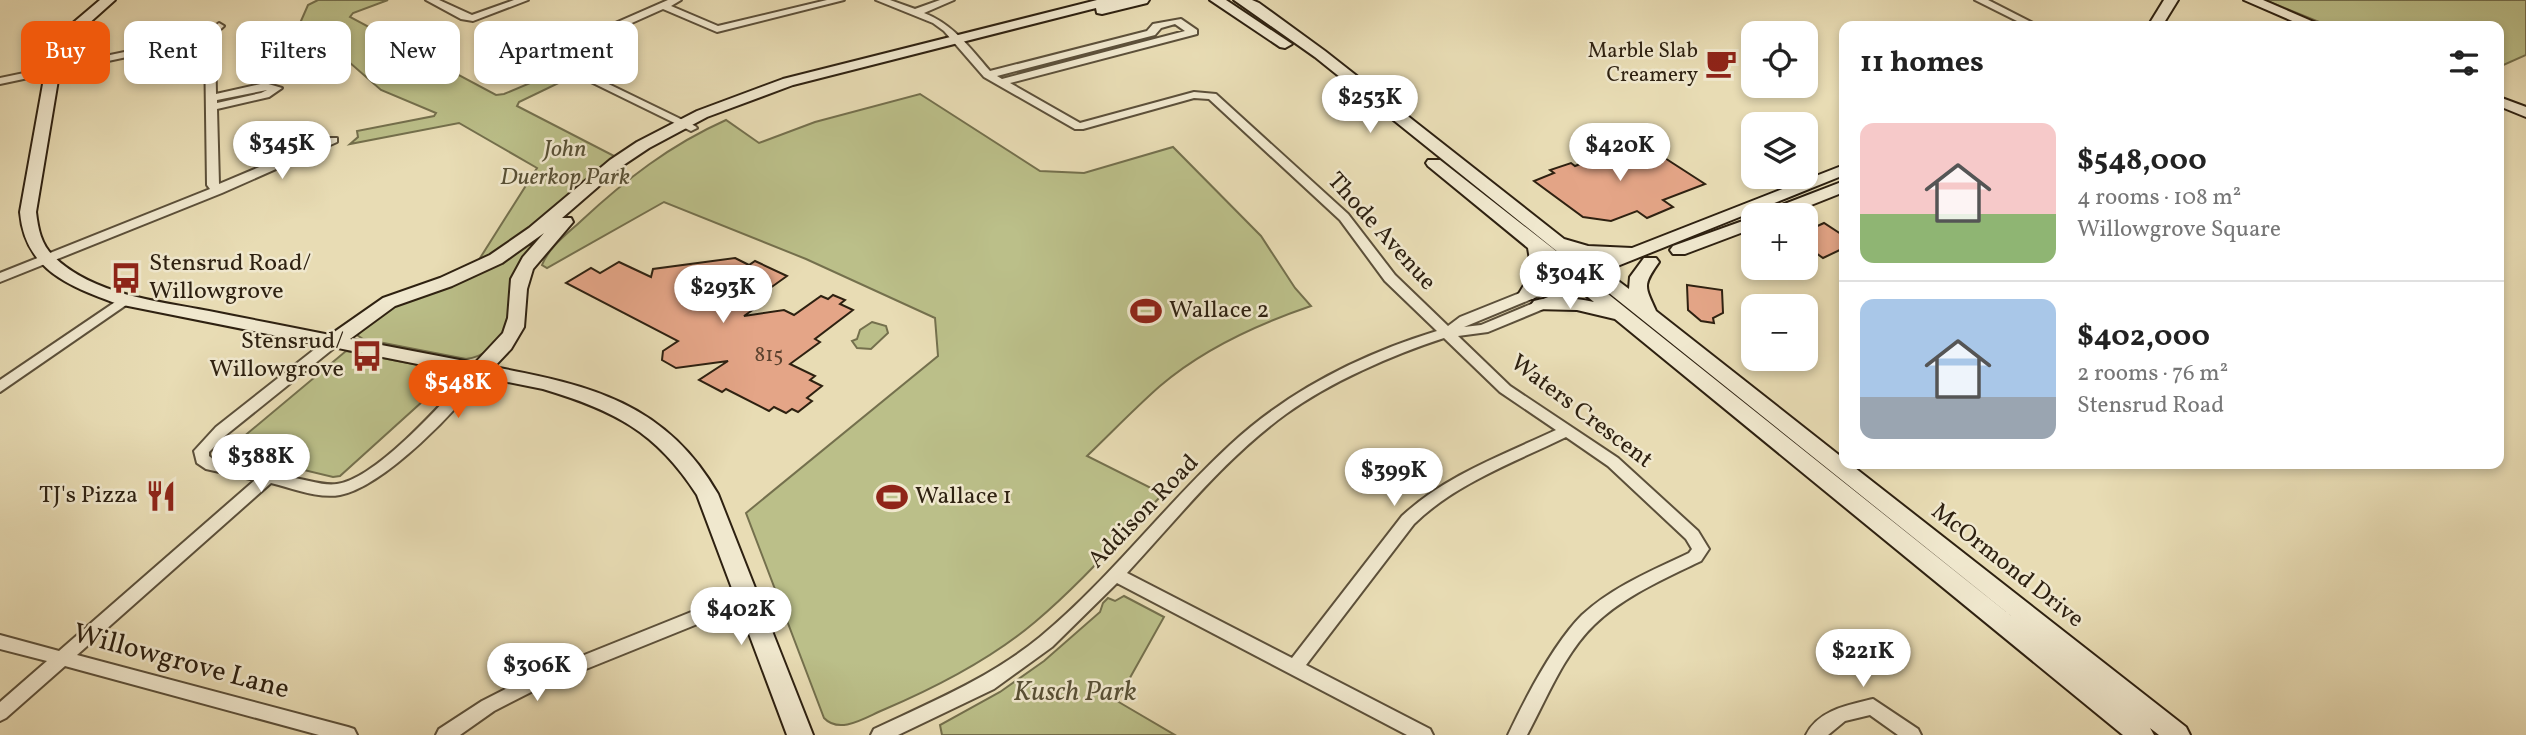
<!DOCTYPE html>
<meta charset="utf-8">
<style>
:root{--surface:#fff;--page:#f6f6f6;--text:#222;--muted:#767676;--line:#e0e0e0;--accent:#ea580c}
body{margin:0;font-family:Vollkorn,serif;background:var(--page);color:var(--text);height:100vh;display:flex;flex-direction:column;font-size:26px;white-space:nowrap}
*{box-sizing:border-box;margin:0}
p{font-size:23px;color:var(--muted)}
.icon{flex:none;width:38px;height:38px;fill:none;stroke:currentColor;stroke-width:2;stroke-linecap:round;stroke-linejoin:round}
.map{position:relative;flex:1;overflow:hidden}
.drawer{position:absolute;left:1839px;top:21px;width:665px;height:448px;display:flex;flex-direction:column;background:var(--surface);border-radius:14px;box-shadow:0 4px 10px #0003}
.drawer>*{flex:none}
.banner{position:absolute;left:21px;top:21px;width:665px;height:63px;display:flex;gap:14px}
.tools{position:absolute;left:1741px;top:21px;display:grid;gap:14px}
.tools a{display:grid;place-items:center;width:77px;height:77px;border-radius:14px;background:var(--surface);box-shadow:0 4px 10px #0003;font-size:35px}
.price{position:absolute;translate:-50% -60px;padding:0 16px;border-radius:24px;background:#fff;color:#222;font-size:23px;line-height:46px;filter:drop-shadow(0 2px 4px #0008)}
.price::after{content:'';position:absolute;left:50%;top:42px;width:21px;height:16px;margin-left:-10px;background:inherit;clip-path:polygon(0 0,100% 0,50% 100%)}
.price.on{background:var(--accent);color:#fff}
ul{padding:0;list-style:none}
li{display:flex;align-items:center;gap:21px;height:175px;padding:0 21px}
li+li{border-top:2px solid var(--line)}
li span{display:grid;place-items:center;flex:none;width:196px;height:140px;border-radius:14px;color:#555}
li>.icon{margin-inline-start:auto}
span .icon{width:84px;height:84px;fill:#fffc;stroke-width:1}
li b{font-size:30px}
h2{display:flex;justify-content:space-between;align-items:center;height:84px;padding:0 21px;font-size:30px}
.tag{padding:0 24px;border-radius:14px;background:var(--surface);box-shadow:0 4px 10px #0003;font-size:24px;line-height:63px}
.tag.on{background:var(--accent);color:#fff}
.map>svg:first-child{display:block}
</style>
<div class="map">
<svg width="2526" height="735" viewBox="0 0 2526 735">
<rect width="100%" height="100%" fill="#e8dcb4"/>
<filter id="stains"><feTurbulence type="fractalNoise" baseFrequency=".00286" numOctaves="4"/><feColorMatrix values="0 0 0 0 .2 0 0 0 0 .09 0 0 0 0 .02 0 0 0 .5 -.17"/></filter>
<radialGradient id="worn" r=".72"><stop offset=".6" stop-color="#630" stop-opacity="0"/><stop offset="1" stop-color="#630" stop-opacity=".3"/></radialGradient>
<!-- green -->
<g fill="#bbbf89" stroke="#74704d" stroke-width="2">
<path d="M318,0H388L353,13L350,17L496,95L504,94L556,72L569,78L519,102L517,106L618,158L527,234L475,266L537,168L459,123L350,144L358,137L357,131L434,116L436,113L381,90L341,55H286L308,5Z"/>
<path d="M2265,0H2526V55L2499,67V26H2329Z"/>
<path d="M920,94L1040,171L1084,173L1173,147L1261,236L1295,288L1311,306C1258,324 1203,349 1160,386C1135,408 1111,433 1087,456L1163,494C1121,537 1081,583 1035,622C990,660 937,687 883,710C866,717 840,735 824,718L746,513L938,356L935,318L806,259L664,202L547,268L542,265C549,247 567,234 581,221C625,180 670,145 726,120L759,143L815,122Z"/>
<path d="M524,245H533C522,281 511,355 466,359L363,339L357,335L385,309Z"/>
<path d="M872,322L886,326L888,333L871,349L857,348L852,341L857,339L860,330Z"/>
<path d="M346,351L455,372L340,476L333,477L229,452L230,448Z"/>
<path d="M1124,596L1164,617L1117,701L1175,735H942L940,725L1000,692L1044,661L1100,612L1103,603L1108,598L1115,601Z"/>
</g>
<!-- building -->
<g fill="#e4a587" stroke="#2e2111" stroke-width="2">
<path d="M1630,141L1634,144L1640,142L1705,184L1663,200L1673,207L1647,218L1637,211L1611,221L1583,217L1534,181L1554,173L1550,170L1571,163L1575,166L1614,151L1611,148Z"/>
<path d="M1806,223L1813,228L1824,223L1844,236V248L1823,258L1806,246Z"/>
<path d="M735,258L749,265L755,261L787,276L759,296L767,300L744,316L784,310L794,315L821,296L828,299L833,295L845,300L840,304L853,310L815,339L820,342L790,364L815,376L810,380L822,386L807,398L812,401L798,412L792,409L786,413L774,407L769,411L726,389L722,392L699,380L728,361L676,368L662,360L663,351L678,341L566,283L591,268L600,273L619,262L651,277L653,269Z"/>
<path d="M1687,285L1722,290L1723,313L1713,318L1714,323L1701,321L1688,310Z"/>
</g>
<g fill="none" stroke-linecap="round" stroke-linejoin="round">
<defs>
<g id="street">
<path d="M426,0H439L472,15L514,0H528L473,21L461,19Z"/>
<path d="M668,0H681L671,6L718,26L827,0H844L717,32L663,9L558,56L557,59L695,126L697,128L691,131L546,60L549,52Z"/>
<path d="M876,0H890L915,9L940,0H954L924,13C953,24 970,48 990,71L1147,31L1153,24L1181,19L1197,30V34L1010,83L1080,123L1194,92L1216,94L1348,214L1395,275L1448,326L1460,317L1570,273H1580L1581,276L1580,279L1464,327L1481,325L1582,283H1592L1594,286L1592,289L1488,332L1458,336L1510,386L1618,458L1698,531L1709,549L1701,561C1664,579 1624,596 1594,625C1564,654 1547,698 1527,735H1508C1525,699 1554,643 1582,615C1612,587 1653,570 1689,553L1692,549L1686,539L1608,466L1566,437C1513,463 1456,483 1414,524L1306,665L1430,729L1433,735H1407L1117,583L1052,647L994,689L898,735H871L874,729C931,702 990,678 1040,637C1109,580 1164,506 1230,445C1288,391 1362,354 1437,331L1385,281L1340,220L1209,99L1194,98L1083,129H1075L984,77L944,31L933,23ZM1175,24L1185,31L1002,79L997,76L1155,35L1161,28ZM1444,338L1500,392L1556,430C1503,455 1446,475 1402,516L1292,658L1127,573C1177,519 1225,458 1286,414C1330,382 1392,355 1444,338Z"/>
<path d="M1975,0H1988L2039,26H2027Z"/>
<path d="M219,23L224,26L211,38L215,42L216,94L265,83L282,88L269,97L217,109L219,184L329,138H337V142L222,193L0,282V273L210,189L207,185L205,43L202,41L0,84V78L201,36ZM267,90L261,93L217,103V100Z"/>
<path d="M124,296L129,297L131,300L129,303L0,392V380Z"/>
<path d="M334,337L339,338L341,341L339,344L226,435L209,452V456L215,461C242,466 268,472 294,478C308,480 323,486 337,484C377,479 448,397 475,367H485L487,370C461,407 384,487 340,495C318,499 292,488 271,483L77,655L348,727L354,729L357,735H319L65,666L6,718L0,721V702L47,661L0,649V635L59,651L255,480L206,469L197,463L194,451L216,427L329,338Z"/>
<path d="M746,590L752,592L754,597L752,602L539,688L494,711L460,735H436L439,729L482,701L527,678Z"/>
<path d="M1873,699L1918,729L1921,735H1898L1870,715L1845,721L1828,735H1806C1818,710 1848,705 1873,699Z"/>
</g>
<g id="secondary">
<path d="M100,0H115L77,34L62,56L36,212C38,229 41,244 53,256C93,295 157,301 209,311C249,319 290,327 330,335L383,298L440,278L490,255L529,228L610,160L637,142L697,111L783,79L1097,0H1149L1147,3L1102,14L1097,13L1096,8L793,85L707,117L649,148L622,166L562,218H571L573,222L533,269L527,289L524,327L511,349L494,367C590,385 666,403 718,494L813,735H787L697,495C656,431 613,410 543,389L118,304C69,286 25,270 20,212L48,56L67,28ZM544,233L523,257L511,279L508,318L503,333L475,363L350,339L395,306L452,286L502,263Z"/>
<path d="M1210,0H1226L1292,44L1285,48L1280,47Z"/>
<path d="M1234,0H1252L1259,3L1325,51L1564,239L1588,246L1632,248L1844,165V175L1605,271L1629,289L1630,277L1644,258H1656L1659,262C1642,286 1645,286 1656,311L1844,459V464H1850L2186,727L2190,735H2159L2150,728L2154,735H2123L1615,319L1577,310L1534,309L1531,305L1534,301C1553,296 1574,298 1594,302L1551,267L1548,277L1533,299H1521L1518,295L1532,272L1528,248L1428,166L1426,163L1428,160H1440L1579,269L1315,57ZM1586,256H1587L1610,257L1595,263ZM1589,277L2015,619L1588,278Z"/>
<path d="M2164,0H2178L2162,26H2148Z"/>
<path d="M2244,0H2263L2323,26H2304Z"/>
<path d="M2499,97L2526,107V117L2499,106Z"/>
<path d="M1844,181V192L1786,215H1764L1766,211Z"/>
<path d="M1754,217V228L1685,254H1673L1670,250L1673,246Z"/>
</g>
</defs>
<!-- street casing -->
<use href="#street" stroke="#5c503a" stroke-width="4"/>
<!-- secondary casing -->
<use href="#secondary" stroke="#2e2111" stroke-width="4"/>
<!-- street -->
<use href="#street" fill="#f0e8ce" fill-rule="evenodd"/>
<!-- secondary -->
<use href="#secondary" fill="#f0e8ce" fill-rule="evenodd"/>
</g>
<!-- icons -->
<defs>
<symbol id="cafe-bare" viewBox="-9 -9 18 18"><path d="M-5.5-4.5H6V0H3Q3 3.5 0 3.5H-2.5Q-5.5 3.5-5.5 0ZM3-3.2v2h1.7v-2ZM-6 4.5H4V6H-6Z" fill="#8f2418" stroke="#f0e8ce" stroke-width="2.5" paint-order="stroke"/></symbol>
<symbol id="bus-bare" viewBox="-9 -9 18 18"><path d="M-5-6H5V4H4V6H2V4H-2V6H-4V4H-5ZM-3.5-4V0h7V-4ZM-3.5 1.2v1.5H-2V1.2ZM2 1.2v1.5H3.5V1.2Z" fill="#8f2418" stroke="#f0e8ce" stroke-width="2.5" paint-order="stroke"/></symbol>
<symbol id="stadium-bare" viewBox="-9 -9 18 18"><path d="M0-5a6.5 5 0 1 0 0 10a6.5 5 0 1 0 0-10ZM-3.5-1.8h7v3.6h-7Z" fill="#8f2418" stroke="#f0e8ce" stroke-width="2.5" paint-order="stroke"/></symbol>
<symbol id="restaurant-bare" viewBox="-9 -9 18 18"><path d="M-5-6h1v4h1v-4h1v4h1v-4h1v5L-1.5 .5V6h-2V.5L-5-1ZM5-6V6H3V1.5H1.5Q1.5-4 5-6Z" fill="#8f2418" stroke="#f0e8ce" stroke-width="2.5" paint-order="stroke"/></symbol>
</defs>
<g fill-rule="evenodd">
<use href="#cafe-bare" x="1699" y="41" width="44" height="44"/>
<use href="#bus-bare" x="104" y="256" width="44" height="44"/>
<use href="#stadium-bare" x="1124" y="289" width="44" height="44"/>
<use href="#bus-bare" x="345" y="334" width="44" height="44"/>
<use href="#restaurant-bare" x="139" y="474" width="44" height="44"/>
<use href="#stadium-bare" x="870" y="475" width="44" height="44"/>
</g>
<g text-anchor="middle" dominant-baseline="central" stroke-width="5" stroke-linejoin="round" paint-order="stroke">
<!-- far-poi labels -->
<g font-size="21" fill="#2e2111" stroke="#f0e8ce" text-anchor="end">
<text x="1698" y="51">Marble Slab<tspan x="1698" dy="24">Creamery</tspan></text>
</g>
<!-- number labels -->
<g font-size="21" fill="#5c422e">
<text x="769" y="355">815</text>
</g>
<!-- park labels -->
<g font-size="24" font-style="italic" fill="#585035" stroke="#f0e8ce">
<text x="565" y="150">John<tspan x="565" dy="28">Duerkop Park</tspan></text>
</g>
<!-- street labels -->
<g font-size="24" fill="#2e2111" stroke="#f0e8ce">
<text transform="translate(1381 232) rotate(48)">Thode Avenue</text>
<text transform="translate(1581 412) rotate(37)">Waters Crescent</text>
<text transform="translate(1144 512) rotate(-46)">Addison Road</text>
<text transform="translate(2007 566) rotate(38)">McOrmond Drive</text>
</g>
<!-- poi labels -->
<g font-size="24" fill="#2e2111" stroke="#f0e8ce" text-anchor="start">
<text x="149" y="264">Stensrud Road/<tspan x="149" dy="28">Willowgrove</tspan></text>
<text x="1169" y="311">Wallace 2</text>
<text x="344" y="342" text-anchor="end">Stensrud/<tspan x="344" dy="28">Willowgrove</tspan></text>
<text x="138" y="496" text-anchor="end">TJ's Pizza</text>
<text x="915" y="497">Wallace 1</text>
</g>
<!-- near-street labels -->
<g font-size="28" fill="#2e2111" stroke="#f0e8ce">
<text transform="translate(181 662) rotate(15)">Willowgrove Lane</text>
</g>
<!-- near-park labels -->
<g font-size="28" font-style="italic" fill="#585035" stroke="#f0e8ce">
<text x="1075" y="692">Kusch Park</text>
</g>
</g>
<rect width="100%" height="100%" filter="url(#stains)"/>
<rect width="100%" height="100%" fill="url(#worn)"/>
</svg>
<div class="tools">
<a><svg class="icon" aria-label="locate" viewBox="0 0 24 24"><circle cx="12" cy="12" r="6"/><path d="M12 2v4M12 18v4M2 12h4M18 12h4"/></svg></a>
<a><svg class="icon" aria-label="layers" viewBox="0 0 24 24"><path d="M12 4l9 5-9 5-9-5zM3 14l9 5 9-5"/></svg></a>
<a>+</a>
<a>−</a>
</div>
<b class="price" style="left:1370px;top:135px">$253K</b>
<b class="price" style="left:282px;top:181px">$345K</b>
<b class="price" style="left:1620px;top:183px">$420K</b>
<b class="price" style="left:1570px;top:311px">$304K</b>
<b class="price" style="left:723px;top:325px">$293K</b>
<b class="price on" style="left:458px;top:420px">$548K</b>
<b class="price" style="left:261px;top:494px">$388K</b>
<b class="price" style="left:1394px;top:508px">$399K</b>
<b class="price" style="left:741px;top:647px">$402K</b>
<b class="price" style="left:1863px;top:689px">$221K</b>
<b class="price" style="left:537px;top:703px">$306K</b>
<div class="banner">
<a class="tag on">Buy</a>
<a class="tag">Rent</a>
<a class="tag">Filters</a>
<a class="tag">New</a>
<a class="tag">Apartment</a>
</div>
<section class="drawer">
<h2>11 homes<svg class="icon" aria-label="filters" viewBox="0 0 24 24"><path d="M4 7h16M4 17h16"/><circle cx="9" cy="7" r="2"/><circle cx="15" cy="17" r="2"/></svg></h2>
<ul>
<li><span style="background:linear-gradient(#f6c9c9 65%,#8fb573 0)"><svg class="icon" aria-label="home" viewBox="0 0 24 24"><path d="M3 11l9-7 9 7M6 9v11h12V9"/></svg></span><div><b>$548,000</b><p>4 rooms · 108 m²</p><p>Willowgrove Square</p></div></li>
<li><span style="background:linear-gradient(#a9c7e8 70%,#9aa5b1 0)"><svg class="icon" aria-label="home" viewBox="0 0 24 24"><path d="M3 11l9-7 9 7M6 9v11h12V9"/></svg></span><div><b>$402,000</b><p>2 rooms · 76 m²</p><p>Stensrud Road</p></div></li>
</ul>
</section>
</div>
